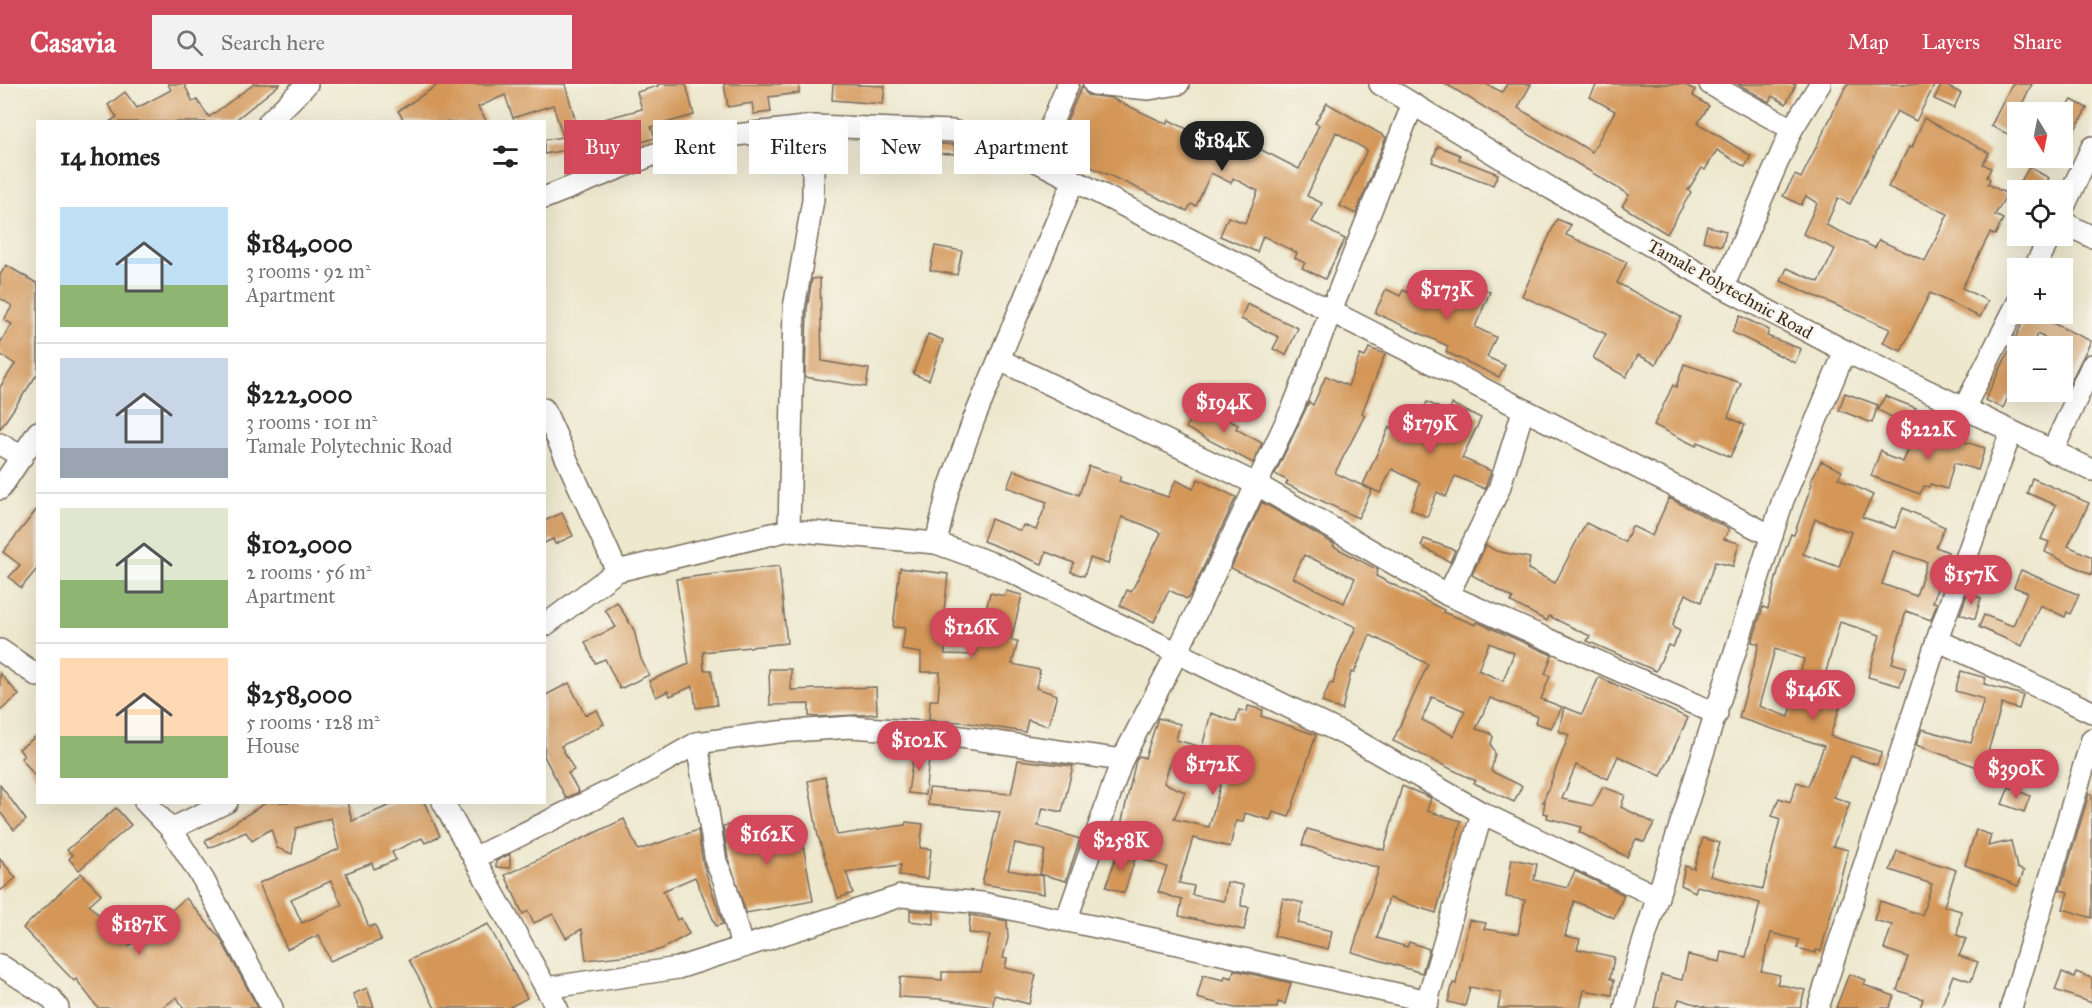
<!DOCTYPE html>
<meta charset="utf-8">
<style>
:root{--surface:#fff;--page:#f2f2f2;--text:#222;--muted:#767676;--line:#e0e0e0;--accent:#d1495b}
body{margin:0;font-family:"IM FELL Great Primer",serif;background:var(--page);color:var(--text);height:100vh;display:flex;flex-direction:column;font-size:22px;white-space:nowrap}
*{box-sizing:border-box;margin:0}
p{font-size:20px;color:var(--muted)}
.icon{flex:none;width:33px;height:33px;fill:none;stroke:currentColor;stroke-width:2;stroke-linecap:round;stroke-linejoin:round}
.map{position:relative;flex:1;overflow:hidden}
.sheet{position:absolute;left:36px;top:36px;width:510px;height:684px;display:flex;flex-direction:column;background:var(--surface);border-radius:0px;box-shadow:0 6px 24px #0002}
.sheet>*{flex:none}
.guide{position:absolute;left:564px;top:36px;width:570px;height:54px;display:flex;gap:12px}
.needle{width:39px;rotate:170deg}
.tools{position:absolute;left:2007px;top:18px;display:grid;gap:12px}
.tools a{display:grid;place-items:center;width:66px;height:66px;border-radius:0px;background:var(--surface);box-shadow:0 6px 24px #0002;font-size:30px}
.price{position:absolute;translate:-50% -51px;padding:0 14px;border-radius:21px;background:var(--accent);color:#fff;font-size:20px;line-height:39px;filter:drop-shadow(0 2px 3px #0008)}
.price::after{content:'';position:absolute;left:50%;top:36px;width:18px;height:14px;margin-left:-9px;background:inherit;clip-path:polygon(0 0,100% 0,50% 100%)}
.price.on{background:#222;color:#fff}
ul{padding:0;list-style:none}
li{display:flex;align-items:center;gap:18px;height:150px;padding:0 24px}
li+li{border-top:2px solid var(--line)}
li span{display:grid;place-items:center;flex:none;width:168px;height:120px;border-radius:0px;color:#555}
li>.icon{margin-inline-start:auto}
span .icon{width:72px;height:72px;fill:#fffc;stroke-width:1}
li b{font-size:26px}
h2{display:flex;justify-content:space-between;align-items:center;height:72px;padding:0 24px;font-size:26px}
.tag{padding:0 21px;border-radius:0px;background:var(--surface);box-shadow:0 6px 24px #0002;font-size:21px;line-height:54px}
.tag.on{background:var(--accent);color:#fff}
header{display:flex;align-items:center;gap:36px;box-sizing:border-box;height:84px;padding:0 30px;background:var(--accent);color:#fff}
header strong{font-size:28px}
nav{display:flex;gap:33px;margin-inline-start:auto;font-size:21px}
.search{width:420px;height:54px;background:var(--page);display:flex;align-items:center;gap:15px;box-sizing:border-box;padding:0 21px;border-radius:0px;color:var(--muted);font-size:22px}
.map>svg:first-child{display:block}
</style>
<header>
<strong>Casavia</strong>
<div class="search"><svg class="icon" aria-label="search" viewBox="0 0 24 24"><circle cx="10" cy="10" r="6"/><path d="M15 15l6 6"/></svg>Search here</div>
<nav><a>Map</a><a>Layers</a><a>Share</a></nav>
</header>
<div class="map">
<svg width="2092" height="924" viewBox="0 0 2092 924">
<rect width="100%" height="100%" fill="#f7f3e8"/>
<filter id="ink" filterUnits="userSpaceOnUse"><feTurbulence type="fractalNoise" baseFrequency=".0167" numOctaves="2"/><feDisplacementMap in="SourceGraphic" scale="12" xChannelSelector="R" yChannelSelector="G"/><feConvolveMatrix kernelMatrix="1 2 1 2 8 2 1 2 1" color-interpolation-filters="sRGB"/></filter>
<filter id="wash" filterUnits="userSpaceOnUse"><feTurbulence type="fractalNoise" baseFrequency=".008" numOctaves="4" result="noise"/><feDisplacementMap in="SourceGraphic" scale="24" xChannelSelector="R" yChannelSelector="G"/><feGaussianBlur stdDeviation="1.35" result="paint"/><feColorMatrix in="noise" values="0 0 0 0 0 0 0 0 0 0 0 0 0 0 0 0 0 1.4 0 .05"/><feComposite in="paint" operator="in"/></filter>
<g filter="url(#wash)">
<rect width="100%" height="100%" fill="#ede8ce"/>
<g id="blocks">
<!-- building -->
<g fill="#d49759" fill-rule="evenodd">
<path d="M168,0H184L193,18L197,16L209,33L254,0H280L233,38H109L117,33L108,21L125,8L137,24L171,6Z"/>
<path d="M439,0H565L583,63L544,70V56L563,53L553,21L513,34L505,11L478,23L487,38H405L398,27Z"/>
<path d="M658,0H686L694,31L651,43L655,54L638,59L636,51L609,57L604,35L642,25L637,8L658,2Z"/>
<path d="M724,0H799V9L769,13L771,28L754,30L752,19L728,23Z"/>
<path d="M833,0L885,2L883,20L832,16Z"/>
<path d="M1446,0H1486L1502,8L1507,0H1531L1518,24L1592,68L1615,27L1590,13L1597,0H1683L1695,6L1693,12L1709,22L1698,39L1751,72L1745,83L1717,66L1705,86L1702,84L1688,106L1691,108L1667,150L1622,122L1629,111Z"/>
<path d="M1738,0H1796L1786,20L1772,12L1769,18Z"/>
<path d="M1847,0H1935L1916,37L1897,27L1850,120L1838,114L1826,141L1875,164L1879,156L1925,177L1948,130L1888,103L1909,63L1912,64L1924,34L1989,69L1983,80L1991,84L1987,93L1990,95L1988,100L2007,110L1995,131L2003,135L1995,151L1990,149L1962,204L1988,217L1980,233L1930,209L1901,267L1883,259L1890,245L1781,197L1787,184L1819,198L1835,165L1803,150L1817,119L1806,112L1801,121L1783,112L1795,91L1801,94Z"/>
<path d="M1942,0L1961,9L1954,24L1934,15Z"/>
<path d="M2012,0H2032L2018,28V55L1991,42Z"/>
<path d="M1082,2L1087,11L1111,14L1167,40L1169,36L1187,45L1185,50L1228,69L1236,53L1299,85L1319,41L1315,39L1327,19L1386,53L1356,130L1340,122L1367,66L1336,48L1307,112L1322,119L1312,138L1345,155L1325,195L1302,184L1305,179L1295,174L1297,169L1263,152L1257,168L1220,152L1228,133L1245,139L1258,107L1233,94L1231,99L1211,89L1196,122L1191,120L1187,127L1054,66Z"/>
<path d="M2072,16L2087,24L2073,49L2062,42V31Z"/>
<path d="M928,59L955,61L954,70L928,69Z"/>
<path d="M1438,62L1460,71L1459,75L1498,90L1493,101L1432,78Z"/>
<path d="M2029,83L2049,94L2042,106H2029L2019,101Z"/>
<path d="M1557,135L1571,141L1566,151L1627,178L1617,199L1681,233L1656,280L1638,271L1626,293L1593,274L1606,250L1522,212Z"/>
<path d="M1707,142L1726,147L1722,162L1703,157Z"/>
<path d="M935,162L962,167L957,191L930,186Z"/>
<path d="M6,181L38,200V289L0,345V303L15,280L0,270V259L12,240L4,236L12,222L0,214V191Z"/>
<path d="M1451,191L1490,208L1475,243L1496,253L1487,273L1505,281L1499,293L1446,268L1448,262L1375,229L1386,205L1400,212L1403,206L1438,223Z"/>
<path d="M820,194L822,277L869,285L866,303L805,293L807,225L812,195Z"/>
<path d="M1247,220L1298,244L1286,271L1273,265L1279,253L1241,235Z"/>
<path d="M2027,230H2033L2091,257L2062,315V276L2068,265L2037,250L2032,262H2018V317L2008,313L2003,324L1985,316Z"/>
<path d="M1740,232L1769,246L1767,252L1801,265L1795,279L1732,248Z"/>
<path d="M928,250L943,256L929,296L913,290Z"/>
<path d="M1369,264L1385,270L1362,329L1365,331L1335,389L1372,406L1358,434L1286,400L1288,397L1275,390L1309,318L1313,321L1326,292L1348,302L1360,271L1365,273Z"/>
<path d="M1684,280L1741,299L1728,333L1745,341L1730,373L1698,358L1696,362L1654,341L1673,301L1676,303Z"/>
<path d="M1845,309L1878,321L1872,339L1839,326Z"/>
<path d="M1885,312L1916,324L1907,341L1878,326Z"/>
<path d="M1427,318L1448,328L1452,320L1481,334L1462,374L1491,387L1485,405L1455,392L1446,413L1437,408L1427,433L1411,425L1420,399L1392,385L1380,409L1363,401L1389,343L1400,349L1402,345L1411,350Z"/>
<path d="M1198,321L1238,341L1236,345L1262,359L1253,379L1186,344Z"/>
<path d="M1921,338L1950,351L1949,353L1985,364L1978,386L1954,379L1947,405L1930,400L1929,403L1924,402L1920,410L1871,392L1881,366L1889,373L1903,378Z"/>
<path d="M1821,377L1842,387L1838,394L1873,411L1862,433L1895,444L1903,424L1945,443L1936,463L1948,468L1933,518L1937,519L1931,536L1906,527L1892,579L1906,583L1900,602L1868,593L1880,551L1840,538L1825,591L1848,600L1830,652L1882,668L1877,681L1851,672L1834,713L1850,719L1833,762L1848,766L1821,867L1816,866V869L1797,864L1799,856L1771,849L1761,887L1780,891L1777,900L1805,906L1800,924H1708L1679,915L1676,924H1654L1661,891L1682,896L1688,871L1720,878L1722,868L1746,873L1760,819L1697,802L1695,808L1681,801L1685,782L1694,785L1703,754L1720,759L1710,792L1763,805L1780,735L1772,732L1779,714L1790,718L1797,698L1808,702L1824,662L1739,634L1759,560L1752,558L1763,523L1768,525L1780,480L1791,450L1794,451L1812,400L1810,399ZM1815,435L1851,448L1839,483L1803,470ZM1893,467L1927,478L1916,512L1882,500ZM1775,565L1804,575L1789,633L1759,622Z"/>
<path d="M1089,382L1121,392L1119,397L1168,413L1176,396L1193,405L1198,395L1236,413L1191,510L1187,515L1169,506L1154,538L1120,522L1127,506L1131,508L1161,449L1144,441L1122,433L1108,480L1090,474L1084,492L1071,488L1074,479L1046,468L1042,480L983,457L991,435L1021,447L1023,441L1036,446L1047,418L1007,403L1014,386L1079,411Z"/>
<path d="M2032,394L2089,419L2068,462L2092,473V491L2045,468L2049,458L2041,455L2056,421L2027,409Z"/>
<path d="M1669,414L1729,445L1724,455L1739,459L1733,482L1715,478L1701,518L1686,510L1673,540L1674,544L1680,547L1673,563L1668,561L1656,587L1587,557L1590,552L1549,532L1547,537L1511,518L1513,514L1472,491L1486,461L1496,467L1530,474L1528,485L1555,499L1586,439L1625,458L1632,442L1652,452Z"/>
<path d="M1262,418L1334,460L1333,462L1378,486L1376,492L1444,526L1443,528L1476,541L1477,538L1552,571L1545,590L1550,592L1541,615L1562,623L1551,644L1535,639L1537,632L1490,614L1476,645L1490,649L1493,653L1491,660L1495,670L1491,687L1522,702L1514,718L1474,699L1476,697L1393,657L1428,580L1370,551L1354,589L1351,588L1342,626L1322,618L1330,599L1333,600L1336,587L1356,543L1231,484ZM1304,471L1355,494L1344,519L1293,494ZM1489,559L1514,569L1503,597L1478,586ZM1432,613L1465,627L1454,652L1422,636Z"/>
<path d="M38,424V484L21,504L9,493L20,481L3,468Z"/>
<path d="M562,429L573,452L555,460L553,455L544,459V437Z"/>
<path d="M1424,455L1455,466L1450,478L1421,462Z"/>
<path d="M779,482L787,559L703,568L704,586H711L717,621L696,624L693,602L670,612L668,607L656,613L649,597L689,580L676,495Z"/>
<path d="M900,484L948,490L943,537L946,538L945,570L975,571L990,509L1005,512L1006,507L1022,511L1011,556L1018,557L1012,580L1040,586L1036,604L1057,611L1048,642L1028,636L1025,648L962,638L929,636L930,616H938L940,588H921V569L902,566L905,544L893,543Z"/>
<path d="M2021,486L2079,511L2070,530L2067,528L2065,533L2040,521L2022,562L1979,543L1984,531L2013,542L2027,508L2014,503Z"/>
<path d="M1967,510L1981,514L1975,535L1960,530Z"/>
<path d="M617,518L634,546L641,575L649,591L620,605L605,575L595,579L585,558L616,543L605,526Z"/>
<path d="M769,585H791V606L876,603L877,630L817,633L809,632V620L770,621Z"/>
<path d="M1961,587L1986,594L1984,600L2023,611L2019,625L2002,620L1983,685L1916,661L1922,645L1971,659L1984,615L1955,607Z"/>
<path d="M0,589L19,611L0,627Z"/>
<path d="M1599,593L1688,634L1661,692L1618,672L1608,695L1576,681L1562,715L1593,722L1603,703L1625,711L1621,723L1654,739L1644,758L1636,755L1627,773L1579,748L1582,743L1547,734L1548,730L1543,729L1545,718H1543L1569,651L1559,647L1564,623L1582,630Z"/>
<path d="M569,599L585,631L597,626L604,640L561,662L574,686L568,689L579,708L566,714L544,672V612Z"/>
<path d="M1248,622L1263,626L1261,632L1316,651L1289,733L1273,728L1270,736L1245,729L1243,738L1236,737L1230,763L1193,754L1179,799L1194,802L1192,811L1224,817L1227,798L1243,801L1241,822L1249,823L1244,846L1179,832L1182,816L1158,808L1167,783L1145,776L1154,748L1121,741L1136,676L1139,672L1145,674L1158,634L1180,640L1176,656L1202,663L1211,629L1236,638L1239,626L1247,628ZM1172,673L1224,688L1209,743L1174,735L1185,708L1164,699Z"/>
<path d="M38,651V696L21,674L24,672L19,665Z"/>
<path d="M914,665L930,667L925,711L908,709Z"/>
<path d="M1018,676L1073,682L1062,728L1043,724L1038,742L1080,755L1066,797L1040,790L1045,766L1015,759L1008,786L1043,792L1044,810L982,800L1000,728L928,721L929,704L1011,710Z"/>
<path d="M825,693L837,751L905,741L906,738L923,740L920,764L931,765L928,795L899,791L901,781L846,788L853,809L838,814L818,752L808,697Z"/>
<path d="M0,701L26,736L14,746L0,728Z"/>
<path d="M1402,702L1431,714L1427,727L1461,737L1436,829L1389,814L1377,854L1407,863L1409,858L1429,865L1422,889L1352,868L1379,784L1302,761L1307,745L1384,766Z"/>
<path d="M2009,703L2030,712L2024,728L2002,720Z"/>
<path d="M2089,710L2092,711V834L2063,825L2068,808L2060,806Z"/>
<path d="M267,718H347L352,737L398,718H424L440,752L425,759L422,754L392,768L396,776L374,785L372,779L346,789L369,843L375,841L381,856L330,877L319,851L287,865L259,799L339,765L331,734L296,744L292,770L277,764L271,745L252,757L246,748L209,764L205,757ZM331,797L342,821L302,839L291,815Z"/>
<path d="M116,724L131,741L79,786L69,775L73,771L67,766Z"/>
<path d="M772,733L777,759L802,755L813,817L746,829L728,774L723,742Z"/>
<path d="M624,735L638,766L698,746L703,780L723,840L716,842L695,793L663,807L677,836L681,834L689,850L662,865L647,869L586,876L582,845L566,854L553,830L534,839L528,827L523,830L505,791Z"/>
<path d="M1976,746L1991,751L1988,762L2011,757L2017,784L2024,787L2018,802L1965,781Z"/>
<path d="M1118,766L1136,772L1124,809L1106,803Z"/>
<path d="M1897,767L1956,786L1944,822L1961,827L1957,851L1966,855L1959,872L1978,878L1971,897L1953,891L1941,924H1920L1923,915L1897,906L1908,873L1884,865L1892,841L1874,836L1880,817L1922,831L1932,800L1890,786Z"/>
<path d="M510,770V784L496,783V777Z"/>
<path d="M0,775L16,794L0,807Z"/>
<path d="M1512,775L1537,780L1534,796L1567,804L1575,787L1624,811L1614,834L1574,817L1565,852L1580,855L1577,865L1614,873L1610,895L1614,896L1612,911L1584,906L1580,924H1498L1501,909L1470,903L1465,922L1448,918L1453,899L1456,900L1469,836L1486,839L1484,845L1518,850L1525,816L1506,813Z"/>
<path d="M81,789L101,810L89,821L129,862L186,814L220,854L258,924H183L177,913L162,924H98L76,895L74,897L23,844Z"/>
<path d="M1283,814L1303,819L1298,839L1332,847L1328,865L1274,852Z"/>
<path d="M910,826L934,828V840L910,837Z"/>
<path d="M970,831L1007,837L1008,854L1003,874L1007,875L1005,884L1036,891L1029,920L994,911L993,923L941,915L899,913L900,893L942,896V888H981L990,851L969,849Z"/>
<path d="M488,840L527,914L508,924H435L409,876Z"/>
<path d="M1234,886L1291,899L1285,920L1278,918L1277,924H1235L1197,914L1203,891L1224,896L1225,892L1232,894Z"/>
<path d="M2062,888L2074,893L2076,888L2092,894V919L2055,906Z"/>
<path d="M1849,890L1866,896L1864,901L1894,912L1889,924H1836Z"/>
<path d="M367,904L374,924H359L353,910Z"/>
</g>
</g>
</g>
<g filter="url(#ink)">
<use href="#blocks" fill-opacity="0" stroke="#796c5c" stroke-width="1.5"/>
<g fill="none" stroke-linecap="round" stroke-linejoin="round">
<defs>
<g id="minor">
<path d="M1094,0L1149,5L1178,0"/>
<path d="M1380,0L1552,105L1723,203L1845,267L2092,386"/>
<path d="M1710,0L1792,45"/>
<path d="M269,38L307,0"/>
<path d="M1036,77L1068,0"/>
<path d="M544,114L655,70L736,51L813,42L953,47L1036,77L1772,452"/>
<path d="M2062,127L2092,63"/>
<path d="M2062,138L2092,153"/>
<path d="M2034,184L2051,152"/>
<path d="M1723,203L1792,45L1820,0"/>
<path d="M1000,276L1256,400L1448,511L1717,630"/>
<path d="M1964,324L2018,218"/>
<path d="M544,325L617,487"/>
<path d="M0,360L22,373"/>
<path d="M2052,368L2092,281"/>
<path d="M0,405L38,348"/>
<path d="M789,446L794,224L813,116V42"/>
<path d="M936,459L948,407L974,335L1073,98"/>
<path d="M1448,511L1499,405L1523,327"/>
<path d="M544,542L617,487L789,446L936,459L997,481L1350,653L1482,729L1658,813"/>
<path d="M1937,556L2092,628"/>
<path d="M0,566L38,592"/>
<path d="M697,659L716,778L724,796L742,863"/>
<path d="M145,718L171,745L203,795L272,924"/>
<path d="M443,718L557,924"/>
<path d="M171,745L227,718"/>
<path d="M474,774L632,696L697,659L778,648L851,643L925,648L1122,676"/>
<path d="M1066,837L1122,676L1177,569L1294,321L1412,22"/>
<path d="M0,881L51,914L58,924"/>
<path d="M546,904L678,884L901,812L982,819L1173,859L1428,917"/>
<path d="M1425,924L1482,729"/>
<path d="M1625,924L1638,875L1783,416L1845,267"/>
<path d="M1818,924L1937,556L2011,348"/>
<path d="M2011,924L2092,655"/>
</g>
</defs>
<!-- minor casing -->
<use href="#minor" stroke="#796c5c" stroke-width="24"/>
<!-- minor -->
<use href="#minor" stroke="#fff" stroke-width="21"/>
</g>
</g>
<g text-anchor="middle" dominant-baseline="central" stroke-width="4.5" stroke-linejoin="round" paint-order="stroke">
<!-- street labels -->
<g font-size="18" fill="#3b2a1e" stroke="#f7f3e8">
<text transform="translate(1730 205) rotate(29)">Tamale Polytechnic Road</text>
</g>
</g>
</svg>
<div class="tools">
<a><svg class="needle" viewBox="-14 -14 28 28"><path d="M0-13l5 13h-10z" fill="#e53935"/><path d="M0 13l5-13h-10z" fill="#767676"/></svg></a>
<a><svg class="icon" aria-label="locate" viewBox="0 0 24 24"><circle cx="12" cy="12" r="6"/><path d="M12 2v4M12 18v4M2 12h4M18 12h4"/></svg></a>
<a>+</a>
<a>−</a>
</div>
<b class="price on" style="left:1222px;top:88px">$184K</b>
<b class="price" style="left:1447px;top:237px">$173K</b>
<b class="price" style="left:1224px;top:350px">$194K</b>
<b class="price" style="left:1430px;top:371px">$179K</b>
<b class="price" style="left:1928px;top:377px">$222K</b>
<b class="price" style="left:1971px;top:522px">$157K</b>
<b class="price" style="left:971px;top:575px">$126K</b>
<b class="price" style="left:1813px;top:637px">$146K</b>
<b class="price" style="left:919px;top:688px">$102K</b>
<b class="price" style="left:1213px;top:712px">$172K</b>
<b class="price" style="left:2016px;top:716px">$390K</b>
<b class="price" style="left:767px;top:782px">$162K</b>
<b class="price" style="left:1121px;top:788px">$258K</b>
<b class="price" style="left:139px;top:872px">$187K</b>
<div class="guide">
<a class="tag on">Buy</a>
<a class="tag">Rent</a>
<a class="tag">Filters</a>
<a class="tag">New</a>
<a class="tag">Apartment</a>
</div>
<section class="sheet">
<h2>14 homes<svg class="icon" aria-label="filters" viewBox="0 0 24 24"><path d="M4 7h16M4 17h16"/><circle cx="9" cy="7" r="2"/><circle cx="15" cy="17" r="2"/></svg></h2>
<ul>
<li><span style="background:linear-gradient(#bfe0f5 65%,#8fb573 0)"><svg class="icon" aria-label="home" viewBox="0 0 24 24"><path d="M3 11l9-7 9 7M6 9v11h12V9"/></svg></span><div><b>$184,000</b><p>3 rooms · 92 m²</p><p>Apartment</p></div></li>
<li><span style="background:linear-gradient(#c9d6e8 75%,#9aa5b1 0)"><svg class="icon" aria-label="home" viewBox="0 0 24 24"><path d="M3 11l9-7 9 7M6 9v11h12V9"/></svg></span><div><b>$222,000</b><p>3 rooms · 101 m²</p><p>Tamale Polytechnic Road</p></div></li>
<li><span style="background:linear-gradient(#dfe7d0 60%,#8fb573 0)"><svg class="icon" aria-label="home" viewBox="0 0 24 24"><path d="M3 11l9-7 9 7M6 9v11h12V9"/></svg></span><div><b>$102,000</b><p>2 rooms · 56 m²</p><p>Apartment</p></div></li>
<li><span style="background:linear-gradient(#ffd9b3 65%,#8fb573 0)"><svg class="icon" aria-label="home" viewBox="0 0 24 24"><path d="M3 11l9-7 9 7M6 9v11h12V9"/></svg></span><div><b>$258,000</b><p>5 rooms · 128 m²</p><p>House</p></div></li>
</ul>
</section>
</div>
